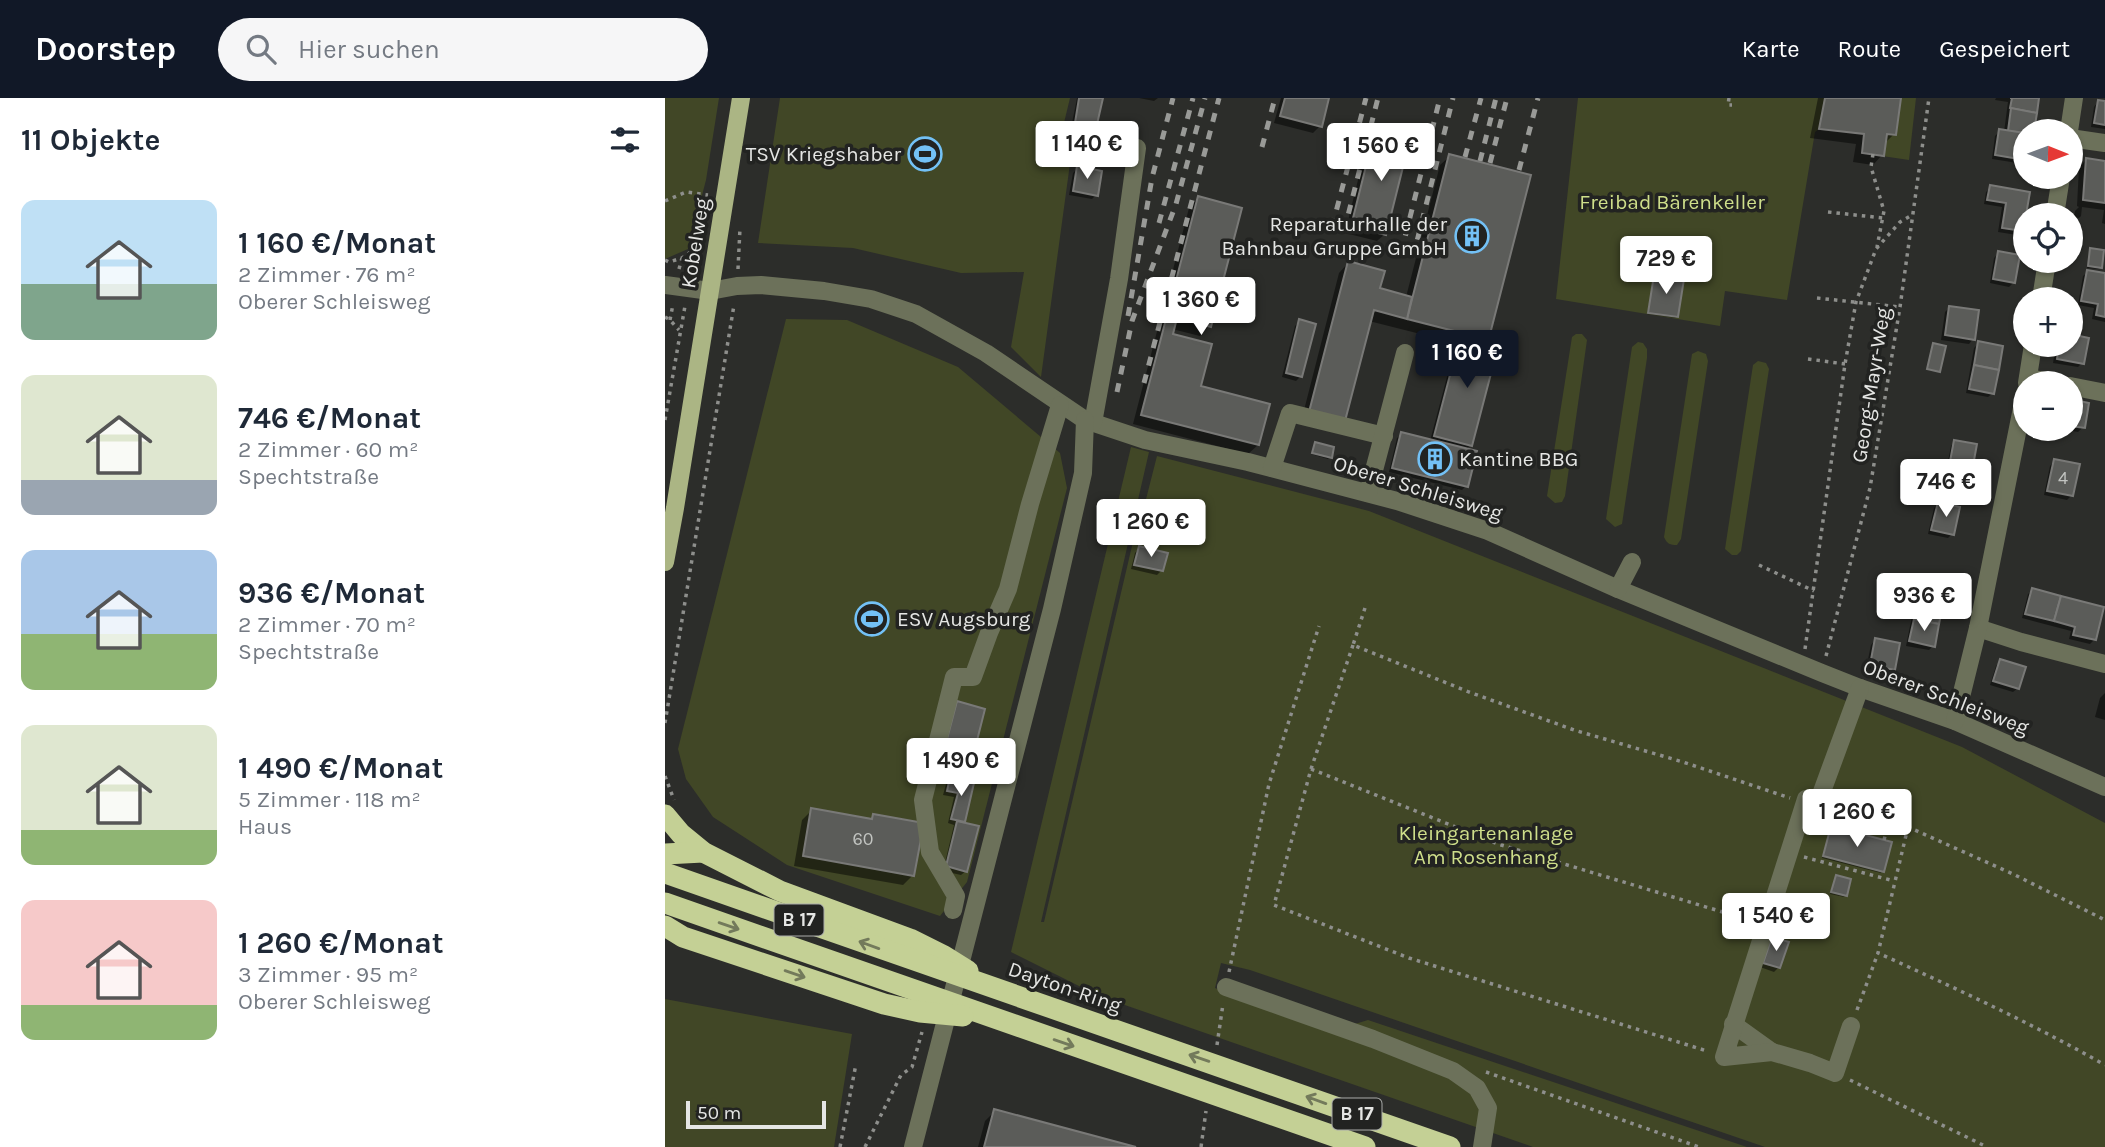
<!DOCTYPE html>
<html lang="de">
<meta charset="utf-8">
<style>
:root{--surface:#fff;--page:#f6f6f7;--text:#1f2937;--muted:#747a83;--accent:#111827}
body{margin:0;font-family:Karla,sans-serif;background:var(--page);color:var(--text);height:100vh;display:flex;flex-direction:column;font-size:26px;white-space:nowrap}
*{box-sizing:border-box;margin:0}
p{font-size:23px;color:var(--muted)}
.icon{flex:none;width:38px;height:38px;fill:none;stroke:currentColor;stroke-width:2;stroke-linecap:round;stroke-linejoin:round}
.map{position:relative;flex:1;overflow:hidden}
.side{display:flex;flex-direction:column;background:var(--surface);width:665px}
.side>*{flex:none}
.needle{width:46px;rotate:91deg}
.buttons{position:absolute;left:1348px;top:21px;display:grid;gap:14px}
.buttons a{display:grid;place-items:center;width:70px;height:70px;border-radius:50%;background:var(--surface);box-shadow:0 2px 5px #0004;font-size:35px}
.scale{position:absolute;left:21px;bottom:18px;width:140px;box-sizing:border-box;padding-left:7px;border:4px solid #e5e6e4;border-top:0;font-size:19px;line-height:24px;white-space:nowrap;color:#e5e6e4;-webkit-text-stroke:5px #222321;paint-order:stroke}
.price{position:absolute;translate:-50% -60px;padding:0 16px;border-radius:7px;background:#fff;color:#222;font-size:23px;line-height:46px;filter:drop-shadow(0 2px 4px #0008)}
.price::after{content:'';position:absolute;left:50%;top:42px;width:21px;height:16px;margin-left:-10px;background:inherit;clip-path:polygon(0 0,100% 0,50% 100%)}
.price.selected{background:var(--accent);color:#fff}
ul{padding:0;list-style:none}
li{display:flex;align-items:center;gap:21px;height:175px;padding:0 21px}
li span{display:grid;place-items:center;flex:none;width:196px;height:140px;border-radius:14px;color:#555}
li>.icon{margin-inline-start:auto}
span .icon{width:84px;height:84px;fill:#fffc;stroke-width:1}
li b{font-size:30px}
h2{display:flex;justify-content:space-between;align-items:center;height:84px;padding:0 21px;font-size:30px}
header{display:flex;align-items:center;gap:42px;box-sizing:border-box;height:98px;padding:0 35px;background:var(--accent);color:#fff}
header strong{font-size:33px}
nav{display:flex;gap:38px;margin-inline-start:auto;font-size:24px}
.search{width:490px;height:63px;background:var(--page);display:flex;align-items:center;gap:18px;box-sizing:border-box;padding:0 24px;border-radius:38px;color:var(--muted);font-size:26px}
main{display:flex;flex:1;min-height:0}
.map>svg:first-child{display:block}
</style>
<header>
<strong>Doorstep</strong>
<div class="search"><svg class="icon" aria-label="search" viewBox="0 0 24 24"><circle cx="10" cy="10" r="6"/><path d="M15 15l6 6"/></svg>Hier suchen</div>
<nav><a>Karte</a><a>Route</a><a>Gespeichert</a></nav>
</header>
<main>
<section class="side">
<h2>11 Objekte<svg class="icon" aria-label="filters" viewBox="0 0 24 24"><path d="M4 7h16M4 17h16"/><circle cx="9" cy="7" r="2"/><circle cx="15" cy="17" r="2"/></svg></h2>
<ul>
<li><span style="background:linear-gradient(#bfe0f5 60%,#7fa58c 0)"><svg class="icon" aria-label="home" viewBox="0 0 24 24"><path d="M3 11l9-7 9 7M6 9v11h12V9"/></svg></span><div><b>1 160 €/Monat</b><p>2 Zimmer · 76 m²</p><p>Oberer Schleisweg</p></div></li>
<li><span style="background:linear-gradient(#dfe7d0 75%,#9aa5b1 0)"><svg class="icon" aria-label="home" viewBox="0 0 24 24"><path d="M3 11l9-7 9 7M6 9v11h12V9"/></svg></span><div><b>746 €/Monat</b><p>2 Zimmer · 60 m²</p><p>Spechtstraße</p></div></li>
<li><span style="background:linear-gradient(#a9c7e8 60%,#8fb573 0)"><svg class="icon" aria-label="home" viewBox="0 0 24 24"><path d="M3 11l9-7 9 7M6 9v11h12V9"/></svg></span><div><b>936 €/Monat</b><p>2 Zimmer · 70 m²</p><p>Spechtstraße</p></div></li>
<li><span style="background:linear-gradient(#dfe7d0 75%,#8fb573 0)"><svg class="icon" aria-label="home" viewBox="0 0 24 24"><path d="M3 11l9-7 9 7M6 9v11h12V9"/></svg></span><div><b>1 490 €/Monat</b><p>5 Zimmer · 118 m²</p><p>Haus</p></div></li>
<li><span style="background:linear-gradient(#f6c9c9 75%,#8fb573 0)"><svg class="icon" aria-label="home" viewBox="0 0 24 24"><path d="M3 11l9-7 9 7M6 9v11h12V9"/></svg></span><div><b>1 260 €/Monat</b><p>3 Zimmer · 95 m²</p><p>Oberer Schleisweg</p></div></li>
</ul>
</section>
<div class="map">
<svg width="1440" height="1049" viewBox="0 0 1440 1049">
<rect width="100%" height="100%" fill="#2c2d2a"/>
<!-- green -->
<g fill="#414726">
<path d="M0,0H54L41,82L23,151L0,161Z"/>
<path d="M115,0H405L398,29L409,36L376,279L346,249L359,174L296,175L188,150L93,145Z"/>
<path d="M913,0H1251L1244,62L1197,55L1199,36L1154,31L1150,34L1122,202L1060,193L1055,228L891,201Z"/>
<path d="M121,221L182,222L293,269L395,355L402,390L302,784L275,818L122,767L48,719L21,681L13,651Z"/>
<path d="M911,236H917L922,242L900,398L897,404L890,405L882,398L907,239Z"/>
<path d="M973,244L978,245L982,251V260L957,426L950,429L941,421L967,249Z"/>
<path d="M1033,253L1041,256L1043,263L1016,441L1012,447C1005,447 1002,446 999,439L1027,256Z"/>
<path d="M1093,263L1101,265L1104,271L1076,453L1072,457H1067L1060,451L1088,267Z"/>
<path d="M466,349L484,354L376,824H379L474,418L524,429L478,413L492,358L704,413L1297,649L1440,725V1049H1100L585,872L556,865L550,890L667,933L703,922L1082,1049H868L434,898L346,854Z"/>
<path d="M0,901L187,936L169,1049H0Z"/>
</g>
<!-- shadow -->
<g fill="#0007">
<path d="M412,0H436L429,34L424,39L405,35Z"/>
<path d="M474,0H493L489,3Z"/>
<path d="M616,0H662L655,28L648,35L609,25Z"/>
<path d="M1153,0H1234L1229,36L1219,46L1217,57L1208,67L1188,64L1191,46L1145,40Z"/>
<path d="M1331,0H1373L1368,33H1360L1359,66L1327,61L1330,38L1335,33L1339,34L1343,4L1330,2Z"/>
<path d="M1433,4L1440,5V31L1426,29L1429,9Z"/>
<path d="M711,34L720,136L712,143L680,135L703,41Z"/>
<path d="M785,58L823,239L819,242L805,347L801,352V388L797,392L724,374L732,340L737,336L765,343L791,245L704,223L679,322L636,324L674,175L683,165L713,192L741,199L775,67Z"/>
<path d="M1421,62L1440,65V126L1437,125L1439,112L1417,109L1416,118L1414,120L1409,119L1410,113L1414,109L1412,108L1414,69Z"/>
<path d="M413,70L431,97L427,101L404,97L408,75Z"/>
<path d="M1326,89L1363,95L1357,132L1352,137L1333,134L1337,109L1319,106L1321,94Z"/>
<path d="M533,100L544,228L535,238L507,231L506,237L534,289L593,347L583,356L468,326L524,110Z"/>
<path d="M1426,152L1435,170L1433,171L1422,170Z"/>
<path d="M1334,155L1349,184L1344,189L1325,185L1329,160Z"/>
<path d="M1423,174L1440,177V224L1427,221L1429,210L1413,207L1418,178Z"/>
<path d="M990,178L1012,219L1010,220L982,216Z"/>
<path d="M1285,209L1308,241L1304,246L1276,242L1280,214Z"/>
<path d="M635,223L636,278L631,283L617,279L630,228Z"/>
<path d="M1314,245L1328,295L1323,299L1301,295L1309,250Z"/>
<path d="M1391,247H1405L1417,265L1413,269L1388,265Z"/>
<path d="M1405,303L1418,329L1413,334L1397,331H1405Z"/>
<path d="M1290,344L1305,372L1300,377L1281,373L1286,348Z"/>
<path d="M650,346L665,359L663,361L646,356Z"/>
<path d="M1389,363L1407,397L1402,402L1379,397L1385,368Z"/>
<path d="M1273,406L1287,436L1283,440L1263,436L1269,410Z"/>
<path d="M474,450L497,472L492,477L466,471L470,455Z"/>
<path d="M1368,492L1437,510L1429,542L1425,546L1404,541L1406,533L1357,520L1363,496Z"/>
<path d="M1254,499L1268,548L1264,552L1241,548L1250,503Z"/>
<path d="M1210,542L1228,571L1224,575L1201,571L1206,547Z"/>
<path d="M1336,563L1353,590L1348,594L1325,587L1331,568Z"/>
<path d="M1440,595V622L1430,619L1435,600Z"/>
<path d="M285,612L300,681L298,684L307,686L298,726L301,773L296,777L278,773L289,727L283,725L289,699L278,697L281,686L267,682Z"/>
<path d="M147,712L204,722L209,718L248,777L238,787L129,768L137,722Z"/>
<path d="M1166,730L1217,773L1216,775L1157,760Z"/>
<path d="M1171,779L1180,798L1179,799L1165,796Z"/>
<path d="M1107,841L1114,869L1109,874L1095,869L1103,845Z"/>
<path d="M330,1013L464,1049H313L320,1023Z"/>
</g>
<!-- building -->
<g fill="#5b5c59" stroke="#797977" stroke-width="2">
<path d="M414,0H438L430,35L409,31Z"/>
<path d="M620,0H664L657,29L615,18Z"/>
<path d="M1160,0H1236L1231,37L1222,36L1219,58L1197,55L1199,36L1154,31Z"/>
<path d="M1345,0H1374L1372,15L1345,10L1347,0Z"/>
<path d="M1433,2L1440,3V27L1429,25Z"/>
<path d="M1346,10L1372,15L1369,33H1360V35L1343,33Z"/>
<path d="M1334,31L1360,35V62L1330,57Z"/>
<path d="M710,32L745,41L721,137L686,128Z"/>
<path d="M784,56L866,77L824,240L802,234L801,236L742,221Z"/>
<path d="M1421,60L1440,63V105L1418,102Z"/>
<path d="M412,68L437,73L433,98L408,93Z"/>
<path d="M1325,87L1365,94L1361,117H1360L1358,133L1337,130L1341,105L1322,102Z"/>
<path d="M533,98L577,110L546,229L512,220L508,236L547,246L536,288L605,306L594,347L476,317Z"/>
<path d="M1425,150L1439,152L1437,170L1423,168Z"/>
<path d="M1333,153L1355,157L1350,185L1328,181Z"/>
<path d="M683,163L720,173L715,190L747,199L742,221L709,212L680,323L644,314Z"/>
<path d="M1422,172L1440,175V219L1431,217L1433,206L1416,203Z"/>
<path d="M989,177L1019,181L1013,219L983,215Z"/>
<path d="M1284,208L1314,212L1310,242L1280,237Z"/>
<path d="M634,221L651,226L637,279L621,275Z"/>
<path d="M796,235L834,245L807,348L769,338Z"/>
<path d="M1405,236L1424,240L1419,266L1392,261L1394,247H1405Z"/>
<path d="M1313,243L1338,248L1334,272L1309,267Z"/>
<path d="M1268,245L1281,248L1275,274L1262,271Z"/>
<path d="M1309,267L1334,272L1329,296L1304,291Z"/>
<path d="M1405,301L1424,305L1420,330L1405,328Z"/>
<path d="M736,334L812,353L803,389L727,370Z"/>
<path d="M1289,342L1312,346L1307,373L1284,369Z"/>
<path d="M650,344L669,349L667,360L647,355Z"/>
<path d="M1389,361L1415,366L1408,398L1382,393Z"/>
<path d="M1273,404L1295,409L1289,437L1266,432Z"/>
<path d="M474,448L503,455L498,473L469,467Z"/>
<path d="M1367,490L1396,498L1389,523L1360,516Z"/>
<path d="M1254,497L1279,502L1274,526L1249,521Z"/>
<path d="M1396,498L1439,509L1431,542L1408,537L1410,529L1389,523Z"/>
<path d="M1249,521L1274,526L1270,549L1244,543Z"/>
<path d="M1210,540L1235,545L1230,572L1205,567Z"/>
<path d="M1335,561L1361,569L1354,591L1328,583Z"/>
<path d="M292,603L320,611L302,682L273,675Z"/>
<path d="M285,679L309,685L300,724L286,721L293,695L282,693Z"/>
<path d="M146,710L207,721L208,716L259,725L249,778L138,758Z"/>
<path d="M292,723L314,728L302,774L281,768Z"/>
<path d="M1166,728L1227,744L1219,774L1158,758Z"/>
<path d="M1171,777L1186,781L1182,798L1166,794Z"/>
<path d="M1107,839L1124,844L1115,870L1098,865Z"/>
<path d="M329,1011L471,1049H319Z"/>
</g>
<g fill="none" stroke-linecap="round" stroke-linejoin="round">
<!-- path -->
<g stroke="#8e8f8c" stroke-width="3.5" stroke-dasharray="3.5 5" stroke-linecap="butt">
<path d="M1064,0L1063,7H1067"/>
<path d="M1208,56L1206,69L1219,113L1212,149"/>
<path d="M0,103L21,94L43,97"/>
<path d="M1163,114L1218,120"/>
<path d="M0,162L4,164L17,160L30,151"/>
<path d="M14,171L17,160"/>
<path d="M73,171L75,130"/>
<path d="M26,173L30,151L33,147"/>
<path d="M1152,200L1235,209"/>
<path d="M0,219L5,222L14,232"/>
<path d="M5,222L8,206"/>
<path d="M1143,261L1180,266"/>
<path d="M0,322L20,208"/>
<path d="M1094,467L1149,493"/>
<path d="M700,510L688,547L804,594L909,632L1018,664L1125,700"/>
<path d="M688,547L646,671L609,807L744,860L1042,953"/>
<path d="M1140,551L1180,266L1191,204L1211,151L1235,124L1247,117"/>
<path d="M1161,558L1205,390L1235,209L1264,0"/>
<path d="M0,625L69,207"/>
<path d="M646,671L833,746L1084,822"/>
<path d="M0,678L9,702"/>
<path d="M1170,704L1243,729L1348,776L1440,822"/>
<path d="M1243,729L1213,855C1290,890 1366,925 1440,967"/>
<path d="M1219,742L1224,723"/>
<path d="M1139,759L1229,783"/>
<path d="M564,874L604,686L654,528"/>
<path d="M1192,912L1213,855"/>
<path d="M552,947L558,906"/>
<path d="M821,974L1034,1049"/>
<path d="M1185,982L1322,1049"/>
<path d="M175,1049L191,966"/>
<path d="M200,1049L236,977L247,969L257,934"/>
<path d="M536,1049L541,1013"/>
</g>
<!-- minor -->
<g stroke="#6c715a" stroke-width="18">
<path d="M1404,33L1409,0"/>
<path d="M1405,40L1440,45"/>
<path d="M1390,117L1396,79"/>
<path d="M0,187L45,193L72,188L96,187L159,193L206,201L251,216L321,255L420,322L480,342L583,364L732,403L823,433L953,491L1157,575L1195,590L1290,623L1440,689"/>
<path d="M1376,201L1382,163"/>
<path d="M1363,280L1391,285"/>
<path d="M1362,285L1368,247"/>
<path d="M1405,288L1440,295"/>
<path d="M428,325L454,181L472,50"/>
<path d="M607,370L625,315L719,338"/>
<path d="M703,395L740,255"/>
<path d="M953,491L967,464"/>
<path d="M1313,530L1356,544L1440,566"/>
<path d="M1290,623L1313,530L1360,295"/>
<path d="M288,812L291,798L265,754L258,702L289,579H308L324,535L343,491L365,406L395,307"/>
<path d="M561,889L708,941L788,973L812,990L823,1010L817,1049"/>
<path d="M1068,926L1107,954"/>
<path d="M1186,928L1170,975L1145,965L1107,954L1059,959L1141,701L1155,699L1195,590"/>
<path d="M248,1049L387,511L418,375L420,322"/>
</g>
<!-- major -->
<path stroke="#abb584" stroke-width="18" d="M0,464L10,410L76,0"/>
<!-- highway -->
<g stroke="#c4d095" stroke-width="21">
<path d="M0,717L16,736L38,754L115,793L245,841L279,858L303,873"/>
<path d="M0,756L38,754"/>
<path d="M0,775L785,1049"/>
<path d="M0,805L700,1049"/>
<path d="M0,828L18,839L219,906L255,914L298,918"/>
</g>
<!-- rail -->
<g stroke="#999a97" stroke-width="5" stroke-dasharray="9 9" stroke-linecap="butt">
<path d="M597,49L610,0"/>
<path d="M800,59L816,0"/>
<path d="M815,63L831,0"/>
<path d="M825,65L842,0"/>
<path d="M854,72L873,0"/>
<path d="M494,125L528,0"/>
<path d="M667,129L701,0"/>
<path d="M679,133L713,0"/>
<path d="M736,155L775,0"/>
<path d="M748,159L788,0"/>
<path d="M463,218L487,80L508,0"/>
<path d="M479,285L554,0"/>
<path d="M452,294L467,223L511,106L540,0"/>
</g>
</g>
<!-- one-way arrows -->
<defs><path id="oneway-shaft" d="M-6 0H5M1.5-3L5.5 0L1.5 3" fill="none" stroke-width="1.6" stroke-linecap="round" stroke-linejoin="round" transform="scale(1.75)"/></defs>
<g stroke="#737a5b">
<use href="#oneway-shaft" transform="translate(64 828) rotate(19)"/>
<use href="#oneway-shaft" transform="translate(204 847) rotate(-160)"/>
<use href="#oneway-shaft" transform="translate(130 876) rotate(19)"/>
<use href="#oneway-shaft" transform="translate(399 945) rotate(19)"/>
<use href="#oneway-shaft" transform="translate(534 960) rotate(-161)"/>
<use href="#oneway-shaft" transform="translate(651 1002) rotate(-160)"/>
</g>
<!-- icons -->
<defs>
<symbol id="stadium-ring" viewBox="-11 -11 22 22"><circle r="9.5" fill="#222321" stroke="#73c1f6" stroke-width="1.5"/><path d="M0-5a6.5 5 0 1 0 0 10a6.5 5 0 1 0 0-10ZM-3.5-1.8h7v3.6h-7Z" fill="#73c1f6"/></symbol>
<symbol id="building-ring" viewBox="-11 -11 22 22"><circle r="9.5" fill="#222321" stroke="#73c1f6" stroke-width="1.5"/><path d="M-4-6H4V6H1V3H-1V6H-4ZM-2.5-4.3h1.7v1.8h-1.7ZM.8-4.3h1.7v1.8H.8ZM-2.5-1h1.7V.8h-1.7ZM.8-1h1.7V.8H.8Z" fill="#73c1f6"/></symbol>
</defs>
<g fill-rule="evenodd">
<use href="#stadium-ring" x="241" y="37" width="38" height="38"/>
<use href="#building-ring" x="788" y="119" width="38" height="38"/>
<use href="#building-ring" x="751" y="342" width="38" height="38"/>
<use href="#stadium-ring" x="188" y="502" width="38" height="38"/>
</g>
<g text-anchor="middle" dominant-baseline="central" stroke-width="7" stroke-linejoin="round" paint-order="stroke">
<!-- number labels -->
<g font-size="18" fill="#c2c4c1">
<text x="1398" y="380">4</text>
<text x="198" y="741">60</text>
</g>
<!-- shield labels -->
<g fill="#222321" stroke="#aaacaa" stroke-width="2">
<rect x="109.5" y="806.5" width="49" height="31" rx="5"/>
<rect x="667.5" y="1000.5" width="49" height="31" rx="5"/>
</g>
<g font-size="19" font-weight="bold" fill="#e5e6e4">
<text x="134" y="822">B 17</text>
<text x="692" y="1016">B 17</text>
</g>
<!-- poi labels -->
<g font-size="21" fill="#e5e6e4" stroke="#222321" text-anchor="end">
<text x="236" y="56">TSV Kriegshaber</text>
<text x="782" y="126">Reparaturhalle der<tspan x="782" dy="24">Bahnbau Gruppe GmbH</tspan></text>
<text x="794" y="361" text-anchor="start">Kantine BBG</text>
<text x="232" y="521" text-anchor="start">ESV Augsburg</text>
</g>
<!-- park labels -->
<g font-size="21" fill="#cede8a" stroke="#222321">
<text x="1007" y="104">Freibad Bärenkeller</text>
<text x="821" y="735">Kleingartenanlage<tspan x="821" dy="24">Am Rosenhang</tspan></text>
</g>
<!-- street labels -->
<g font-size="21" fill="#e5e6e4" stroke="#222321">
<text transform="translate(30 145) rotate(-81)">Kobelweg</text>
<text transform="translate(1206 287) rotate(-81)">Georg-Mayr-Weg</text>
<text transform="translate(753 390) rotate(17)">Oberer Schleisweg</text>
<text transform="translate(1281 599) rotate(21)">Oberer Schleisweg</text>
<text transform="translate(400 889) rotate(19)">Dayton-Ring</text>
</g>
</g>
</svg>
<div class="buttons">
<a><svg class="needle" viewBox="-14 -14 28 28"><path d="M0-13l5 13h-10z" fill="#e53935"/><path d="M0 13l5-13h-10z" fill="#747a83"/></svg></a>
<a><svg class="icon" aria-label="locate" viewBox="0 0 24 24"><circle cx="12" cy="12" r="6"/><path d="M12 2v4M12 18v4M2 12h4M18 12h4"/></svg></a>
<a>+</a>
<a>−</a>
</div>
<div class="scale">50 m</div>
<b class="price" style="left:422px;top:83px">1 140 €</b>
<b class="price" style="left:716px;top:85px">1 560 €</b>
<b class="price" style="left:1001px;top:198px">729 €</b>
<b class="price" style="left:536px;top:239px">1 360 €</b>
<b class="price selected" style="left:802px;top:292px">1 160 €</b>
<b class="price" style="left:1281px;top:421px">746 €</b>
<b class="price" style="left:486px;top:461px">1 260 €</b>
<b class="price" style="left:1259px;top:535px">936 €</b>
<b class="price" style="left:296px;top:700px">1 490 €</b>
<b class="price" style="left:1192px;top:751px">1 260 €</b>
<b class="price" style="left:1111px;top:855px">1 540 €</b>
</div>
</main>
